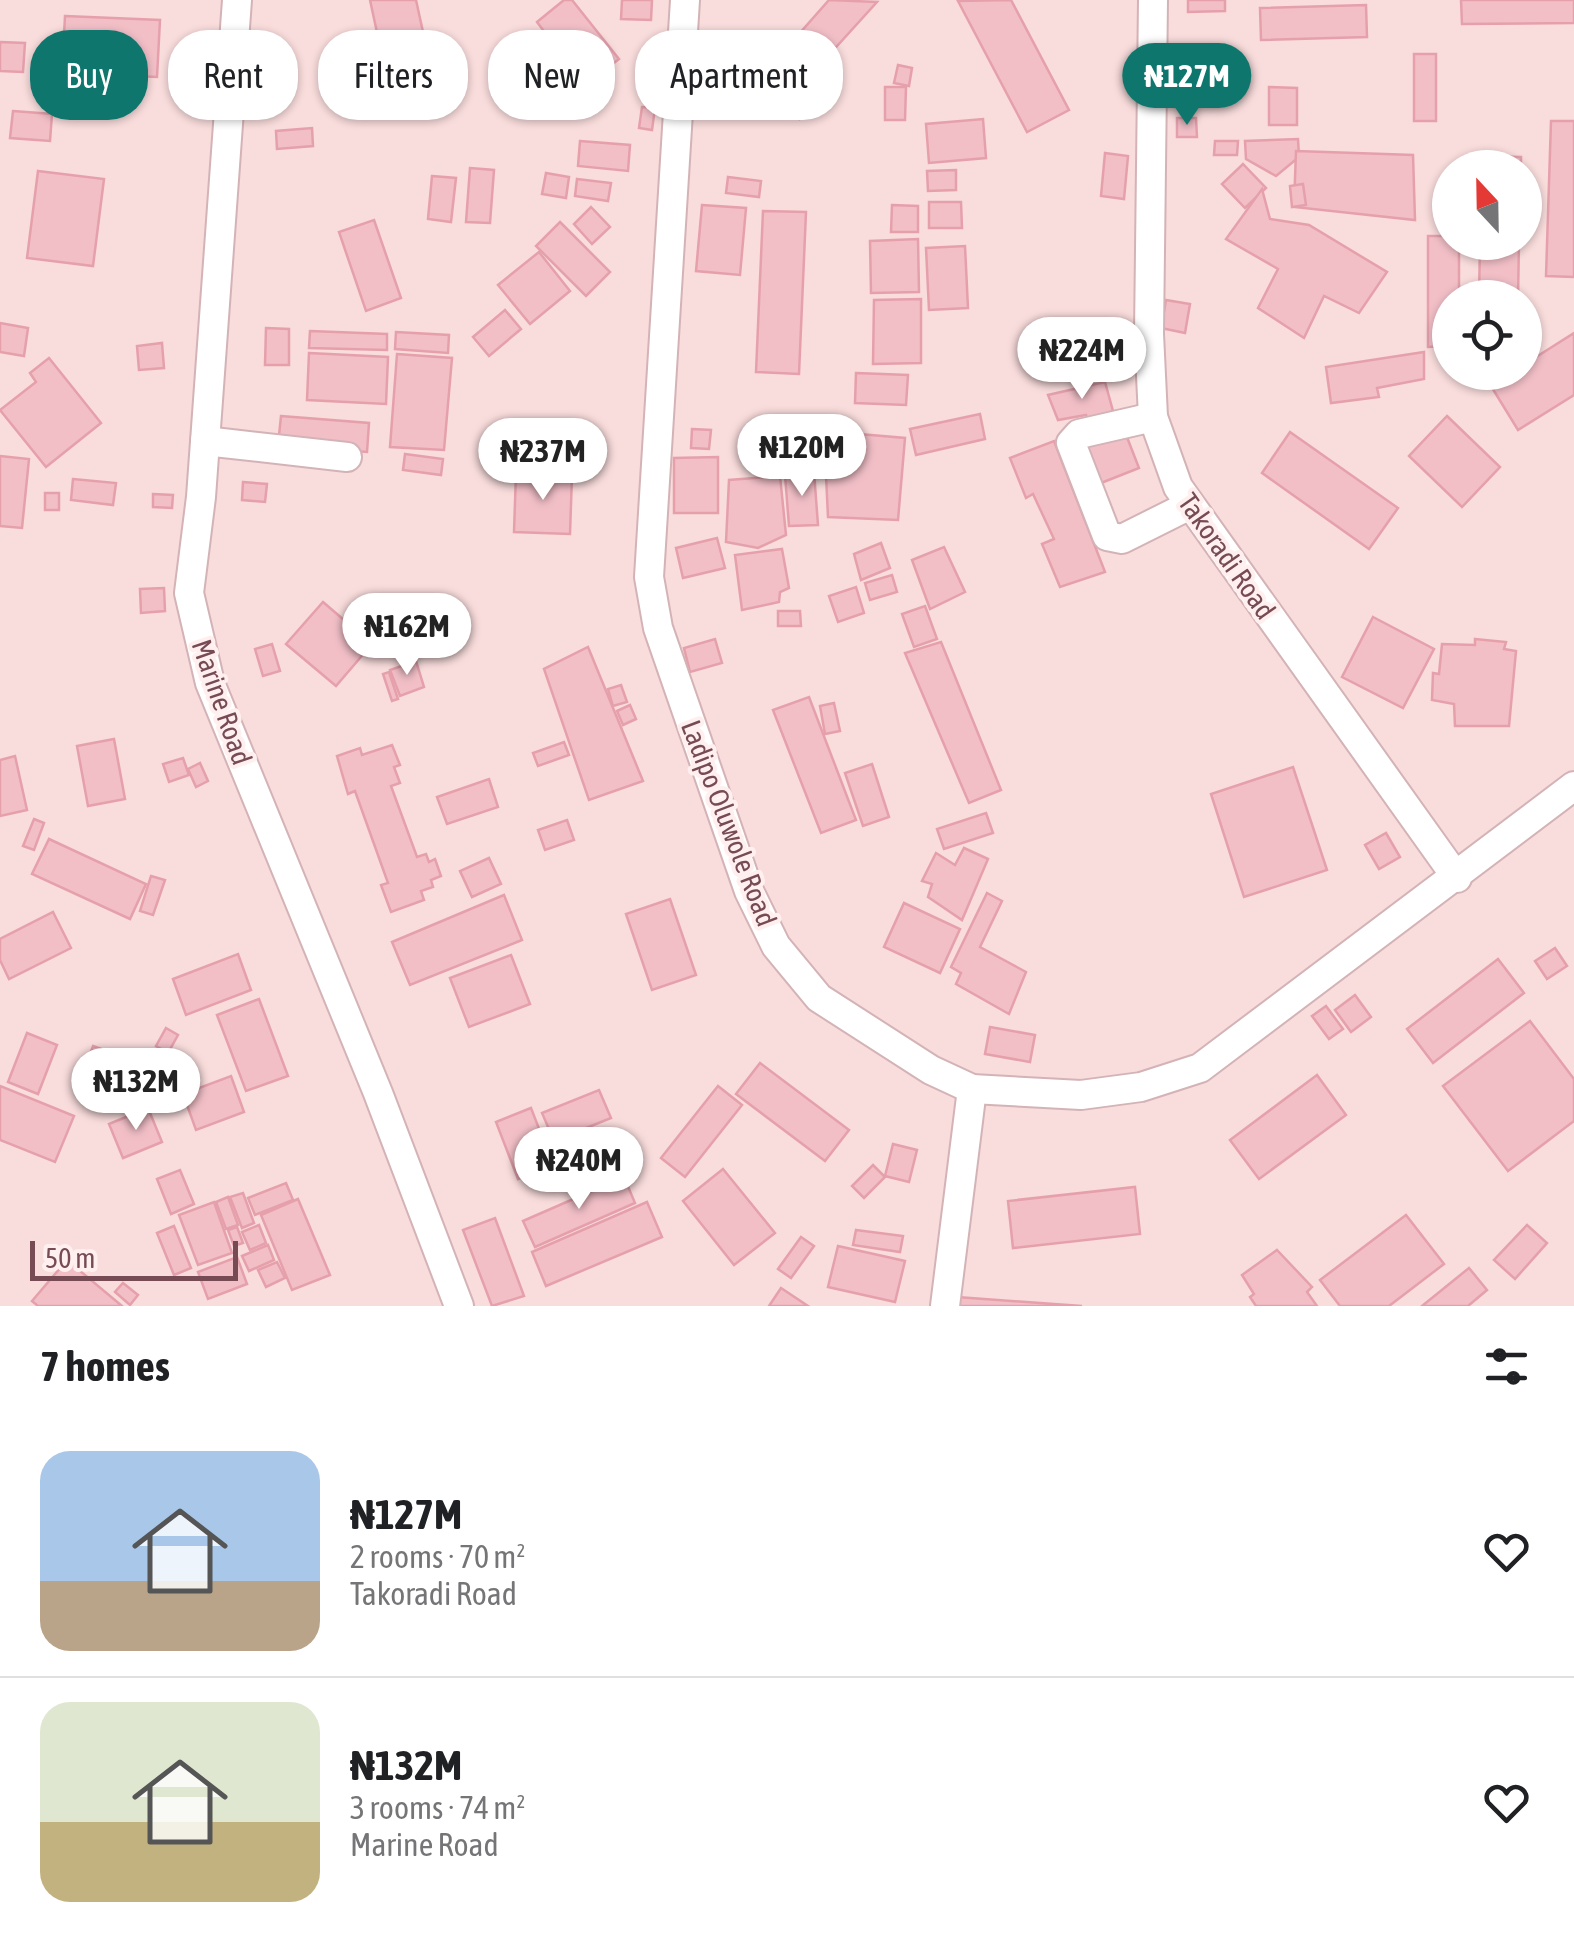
<!DOCTYPE html>
<meta charset="utf-8">
<style>
:root{--surface:#fff;--page:#f2f2f2;--text:#202124;--muted:#757577;--line:#e0e0e0;--accent:#0f766e}
body{margin:0;font-family:"Asap Condensed",sans-serif;background:var(--page);color:var(--text);height:100vh;display:flex;flex-direction:column;font-size:38px;white-space:nowrap}
*{box-sizing:border-box;margin:0}
p{font-size:32px;color:var(--muted)}
.icon{flex:none;width:55px;height:55px;fill:none;stroke:currentColor;stroke-width:2;stroke-linecap:round;stroke-linejoin:round}
.map{position:relative;height:1306px;overflow:hidden}
.drawer{display:flex;flex-direction:column;background:var(--surface);flex:1}
.drawer>*{flex:none}
.hud{position:absolute;left:30px;top:30px;width:1000px;height:90px;display:flex;gap:20px}
.needle{width:65px;rotate:338deg}
.controls{position:absolute;left:1432px;top:150px;display:grid;gap:20px}
.controls a{display:grid;place-items:center;width:110px;height:110px;border-radius:50%;background:var(--surface);box-shadow:0 2px 8px #0004;font-size:50px}
.scale{position:absolute;left:30px;bottom:25px;width:208px;box-sizing:border-box;padding-left:10px;border:5px solid #774b54;border-top:0;font-size:28px;line-height:35px;white-space:nowrap;color:#774b54;-webkit-text-stroke:8px #fff0ef;paint-order:stroke}
.price{position:absolute;translate:-50% -85px;padding:0 22px;border-radius:35px;background:#fff;color:#222;font-size:32px;line-height:65px;filter:drop-shadow(0 2px 5px #0008)}
.price::after{content:'';position:absolute;left:50%;top:60px;width:30px;height:22px;margin-left:-15px;background:inherit;clip-path:polygon(0 0,100% 0,50% 100%)}
.price.current{background:var(--accent);color:#fff}
ul{padding:0;list-style:none}
li{display:flex;align-items:center;gap:30px;height:250px;padding:0 40px}
li+li{border-top:2px solid var(--line)}
li span{display:grid;place-items:center;flex:none;width:280px;height:200px;border-radius:30px;color:#555}
li>.icon{margin-inline-start:auto}
span .icon{width:120px;height:120px;fill:#fffc;stroke-width:1}
li b{font-size:42px}
h2{display:flex;justify-content:space-between;align-items:center;height:120px;padding:0 40px;font-size:42px}
.chip{padding:0 35px;border-radius:40px;background:var(--surface);box-shadow:0 2px 8px #0004;font-size:35px;line-height:90px}
.chip.current{background:var(--accent);color:#fff}
.map>svg:first-child{display:block}
</style>
<div class="map">
<svg width="1574" height="1306" viewBox="0 0 1574 1306">
<rect width="100%" height="100%" fill="#fde9e8"/>
<!-- residential -->
<path fill="#f9dcdc" fill-rule="evenodd" d="M0,0H1574V1306H0ZM1450,168H1525V242H1450ZM1450,298H1525V372H1450Z"/>
<!-- building -->
<g fill="#f2bfc7" stroke="#e5a0ac" stroke-width="2.5">
<path d="M370,0H416L425,41L381,51Z"/>
<path d="M564,0H572L619,59L587,84L575,70L527,106L499,73L546,34L537,22Z"/>
<path d="M622,0H652L651,20L621,19Z"/>
<path d="M829,0L877,2L829,55L799,119L768,99L799,34Z"/>
<path d="M1011,0L1069,110L1027,132L958,1Z"/>
<path d="M1188,0H1225V11L1188,12Z"/>
<path d="M1461,0H1574V23L1462,24Z"/>
<path d="M1366,5L1367,37L1261,40L1260,8Z"/>
<path d="M65,16L160,20L157,77L62,73Z"/>
<path d="M0,42L25,43L23,72L0,71Z"/>
<rect x="1414" y="54" width="22" height="67"/>
<path d="M898,65L912,68L909,86L894,83Z"/>
<path d="M885,87H906L905,120H885Z"/>
<path d="M1269,87L1297,88V125H1269Z"/>
<path d="M642,107L655,108L652,130L639,128Z"/>
<path d="M13,111L52,114L50,141L10,138Z"/>
<path d="M1177,118H1196L1197,137H1177Z"/>
<path d="M983,119L986,158L929,163L926,124Z"/>
<path d="M1551,121H1574V277L1546,276Z"/>
<path d="M312,128L313,146L277,149L276,131Z"/>
<path d="M1298,139L1299,157L1276,176L1246,159L1245,141Z"/>
<path d="M580,141L630,145L628,171L578,166Z"/>
<path d="M1215,141H1238L1237,155H1214Z"/>
<path d="M1296,151L1413,155L1415,220L1294,207Z"/>
<path d="M1105,153L1128,156L1124,199L1101,196Z"/>
<path d="M1482,156L1521,157V168H1482Z"/>
<path d="M1243,164L1266,188L1245,208L1222,184Z"/>
<path d="M470,168L494,170L490,223L466,222Z"/>
<path d="M956,170V190L928,191L927,171Z"/>
<path d="M38,171L104,179L93,266L27,258Z"/>
<path d="M546,173L569,177L566,198L542,194Z"/>
<path d="M432,176L456,178L451,222L428,219Z"/>
<path d="M728,177L761,181L759,197L726,193Z"/>
<path d="M577,179L611,183L608,201L575,196Z"/>
<path d="M1303,184L1306,205L1292,207L1290,186Z"/>
<path d="M1262,189L1270,219L1309,225L1387,272L1359,313L1324,296L1304,338L1258,308L1278,269L1226,239Z"/>
<path d="M929,202H961L962,228H929Z"/>
<path d="M702,205L746,208L740,275L696,271Z"/>
<path d="M892,205L918,206V232H891Z"/>
<path d="M591,207L610,227L592,244L574,224Z"/>
<path d="M763,211L806,212L799,374L756,372Z"/>
<path d="M374,220L401,298L366,311L339,232Z"/>
<path d="M560,222L610,272L586,296L536,246Z"/>
<path d="M1428,236H1450V242H1459V298H1450V346L1428,347Z"/>
<path d="M918,239L919,292L871,293L870,241Z"/>
<path d="M1480,242H1519L1518,298H1479Z"/>
<path d="M965,246L968,308L929,310L926,248Z"/>
<path d="M539,252L570,291L530,324L498,285Z"/>
<path d="M921,299V363L873,364L874,300Z"/>
<path d="M1166,300L1190,304L1185,333L1161,328Z"/>
<path d="M505,310L521,329L489,356L473,337Z"/>
<path d="M0,323L28,328L24,356L0,352Z"/>
<path d="M266,328L289,329V365H265Z"/>
<path d="M310,331L387,334V350L309,348Z"/>
<path d="M396,332L449,335L448,353L395,349Z"/>
<path d="M1574,333V395L1518,430L1491,386L1512,372H1525V364Z"/>
<path d="M162,343L164,368L139,370L137,346Z"/>
<path d="M1424,352V379L1377,388L1379,397L1331,403L1326,367Z"/>
<path d="M309,353L388,357L386,404L307,400Z"/>
<path d="M397,354L452,358L444,450L390,447Z"/>
<path d="M49,358L101,423L46,467L0,410L36,382L30,373Z"/>
<path d="M856,373L908,375L906,405L855,403Z"/>
<path d="M1105,382L1113,411L1088,420L1086,415L1058,420L1048,395Z"/>
<path d="M980,414L985,439L916,455L910,429Z"/>
<path d="M281,416L369,423L367,452L278,445Z"/>
<path d="M1447,416L1500,467L1462,507L1409,456Z"/>
<path d="M692,429L711,430L709,449L691,448Z"/>
<path d="M836,432L905,438L898,520L828,517L825,455L831,453Z"/>
<path d="M1125,432L1139,468L1101,483L1087,446Z"/>
<path d="M1290,432L1398,508L1369,549L1262,473Z"/>
<path d="M1054,441L1105,572L1060,587L1042,544L1054,539L1033,494L1026,498L1010,458Z"/>
<path d="M405,454L443,459L441,475L403,470Z"/>
<path d="M0,456L29,459L22,528L0,526Z"/>
<path d="M718,457V513H674V458Z"/>
<path d="M814,472L818,525L789,526L785,475Z"/>
<path d="M516,473L572,475L570,534L514,532Z"/>
<path d="M780,476L786,535L758,548L726,542L729,480Z"/>
<path d="M73,479L116,483L113,505L71,500Z"/>
<path d="M243,482L267,484L265,502L242,500Z"/>
<rect x="45" y="493" width="14" height="17"/>
<path d="M153,494L173,495L172,508L153,507Z"/>
<path d="M717,538L725,568L683,578L676,548Z"/>
<path d="M881,543L890,568L861,580L854,554Z"/>
<path d="M944,547L965,592L930,609L912,560Z"/>
<path d="M782,549L789,588L780,592L779,602L742,610L735,555Z"/>
<path d="M892,575L897,592L870,600L865,583Z"/>
<path d="M856,587L864,613L838,622L829,596Z"/>
<path d="M164,588L165,611L141,613L140,589Z"/>
<path d="M323,602L372,644L336,686L286,644Z"/>
<path d="M925,606L937,639L914,647L902,614Z"/>
<path d="M778,611H800L801,626H778Z"/>
<path d="M1373,617L1434,649L1403,708L1342,677Z"/>
<path d="M715,639L722,663L690,672L684,648Z"/>
<path d="M1475,639L1506,642L1504,649L1516,651L1509,726H1455L1454,704L1432,700L1433,673L1439,674L1442,644L1475,645Z"/>
<path d="M941,642L1001,790L969,803L905,653Z"/>
<path d="M272,644L280,671L263,676L255,649Z"/>
<path d="M588,647L643,781L589,800L544,669Z"/>
<path d="M416,661L424,687L400,696L390,670Z"/>
<path d="M389,672L398,699L392,701L383,674Z"/>
<path d="M621,685L627,702L613,706L608,689Z"/>
<path d="M809,697L856,820L821,833L773,710Z"/>
<path d="M834,703L840,731L825,734L820,706Z"/>
<path d="M630,705L636,719L623,725L617,711Z"/>
<path d="M114,739L125,799L88,806L77,746Z"/>
<path d="M564,742L569,755L538,766L533,753Z"/>
<path d="M392,745L400,765L394,767L400,783L391,786L417,857L426,854L429,862L435,859L441,876L431,880L433,887L421,891L424,900L391,912L381,885L388,883L355,791L348,794L337,756L360,748L362,755Z"/>
<path d="M15,756L27,810L0,816V760Z"/>
<path d="M183,758L189,775L169,782L163,764Z"/>
<path d="M200,763L208,781L196,787L188,769Z"/>
<path d="M872,764L889,817L863,826L845,773Z"/>
<path d="M1293,767L1327,870L1244,897L1211,794Z"/>
<path d="M489,779L498,807L447,824L437,797Z"/>
<path d="M986,813L993,833L944,849L937,829Z"/>
<path d="M34,819L44,823L34,850L23,846Z"/>
<path d="M567,820L574,840L545,850L538,830Z"/>
<path d="M1386,833L1400,857L1379,869L1365,845Z"/>
<path d="M49,839L146,884L130,919L32,874Z"/>
<path d="M964,848L988,859L962,920L928,897L932,884L922,881L936,853L955,865Z"/>
<path d="M489,858L501,884L472,897L460,871Z"/>
<path d="M151,876L165,880L153,915L140,911Z"/>
<path d="M987,893L1002,901L980,947L1026,972L1009,1014L956,984L961,973L951,967Z"/>
<path d="M504,895L522,940L410,985L392,942Z"/>
<path d="M670,899L696,975L652,990L626,914Z"/>
<path d="M904,903L960,929L940,973L884,947Z"/>
<path d="M53,912L71,948L9,979L0,960V939Z"/>
<path d="M1555,948L1567,966L1547,979L1535,961Z"/>
<path d="M238,954L251,990L186,1015L173,979Z"/>
<path d="M511,955L530,1004L469,1027L450,978Z"/>
<path d="M1498,959L1524,993L1433,1063L1407,1029Z"/>
<path d="M1355,995L1371,1017L1351,1032L1335,1010Z"/>
<path d="M259,999L288,1076L246,1091L217,1015Z"/>
<path d="M1326,1006L1343,1029L1329,1039L1312,1016Z"/>
<path d="M1530,1021L1574,1079V1121L1508,1171L1443,1086Z"/>
<path d="M990,1027L1035,1035L1030,1062L985,1054Z"/>
<path d="M166,1028L178,1035L168,1053L156,1046Z"/>
<path d="M27,1033L57,1045L38,1094L8,1082Z"/>
<path d="M93,1046L143,1064L132,1094L82,1077Z"/>
<path d="M760,1063L849,1130L825,1161L736,1094Z"/>
<path d="M1317,1075L1346,1115L1259,1179L1230,1140Z"/>
<path d="M231,1076L244,1112L196,1130L183,1094Z"/>
<path d="M0,1086L74,1116L55,1162L0,1140Z"/>
<path d="M718,1086L742,1105L685,1177L661,1158Z"/>
<path d="M599,1090L611,1118L554,1141L542,1113Z"/>
<path d="M148,1108L162,1142L123,1158L109,1124Z"/>
<path d="M531,1108L553,1165L518,1179L496,1122Z"/>
<path d="M594,1129L613,1173L574,1189L555,1145Z"/>
<path d="M893,1144L917,1150L909,1182L885,1176Z"/>
<path d="M873,1165L885,1177L864,1198L852,1186Z"/>
<path d="M723,1169L775,1233L734,1265L683,1201Z"/>
<path d="M180,1170L194,1204L171,1214L157,1179Z"/>
<path d="M624,1177L635,1203L535,1247L523,1221Z"/>
<path d="M286,1183L293,1200L255,1215L248,1198Z"/>
<path d="M1135,1187L1140,1234L1013,1248L1008,1201Z"/>
<path d="M243,1193L254,1223L242,1228L230,1197Z"/>
<path d="M228,1197L238,1225L226,1229L216,1202Z"/>
<path d="M298,1199L330,1275L292,1290L261,1215Z"/>
<path d="M214,1202L232,1253L198,1265L179,1215Z"/>
<path d="M647,1202L662,1237L546,1286L532,1252Z"/>
<path d="M1406,1215L1444,1264L1389,1306H1340L1320,1280Z"/>
<path d="M495,1218L524,1296L492,1306L463,1230Z"/>
<path d="M259,1225L266,1243L250,1250L242,1232Z"/>
<path d="M1527,1225L1547,1243L1515,1279L1494,1260Z"/>
<path d="M174,1226L191,1268L174,1275L157,1233Z"/>
<path d="M237,1227L243,1243L234,1246L228,1230Z"/>
<path d="M856,1230L903,1236L900,1252L853,1245Z"/>
<path d="M801,1237L814,1246L791,1278L778,1269Z"/>
<path d="M268,1245L274,1260L249,1271L242,1256Z"/>
<path d="M838,1246L905,1261L895,1302L828,1287Z"/>
<path d="M1277,1250L1312,1287L1307,1292L1317,1306H1256L1250,1297L1254,1294L1242,1275Z"/>
<path d="M237,1257L247,1284L208,1299L198,1272Z"/>
<path d="M67,1260L122,1306H38L32,1301Z"/>
<path d="M277,1262L285,1278L266,1287L258,1270Z"/>
<path d="M1469,1268L1487,1290L1468,1306H1422Z"/>
<path d="M123,1283L138,1295L130,1305L115,1292Z"/>
<path d="M781,1288L808,1306H769Z"/>
<path d="M957,1297L1082,1306H956Z"/>
</g>
<g fill="none" stroke-linecap="round" stroke-linejoin="round">
<defs>
<g id="minor">
<path d="M237,0L201,497L189,593L210,683L378,1093L459,1306"/>
<path d="M685,0L649,577L658,628L749,891L776,946L819,998L931,1070L972,1089L1081,1095L1141,1087L1200,1068L1574,786"/>
<path d="M1153,0L1149,334L1153,417L1178,487L1457,878"/>
<path d="M1153,417L1079,434L1071,443L1107,536L1122,539L1190,505"/>
<path d="M205,441L347,457"/>
<path d="M945,1306L972,1089"/>
</g>
</defs>
<!-- minor casing -->
<use href="#minor" stroke="#d4b3b6" stroke-width="32"/>
<!-- minor -->
<use href="#minor" stroke="#fff" stroke-width="28"/>
</g>
<g text-anchor="middle" dominant-baseline="central" stroke-width="8" stroke-linejoin="round" paint-order="stroke">
<!-- street labels -->
<g font-size="28" fill="#774b54" stroke="#fff0ef">
<text transform="translate(1227 556) rotate(55)">Takoradi Road</text>
<text transform="translate(222 702) rotate(71)">Marine Road</text>
<text transform="translate(729 823) rotate(69)">Ladipo Oluwole Road</text>
</g>
</g>
</svg>
<div class="controls">
<a><svg class="needle" viewBox="-14 -14 28 28"><path d="M0-13l5 13h-10z" fill="#e53935"/><path d="M0 13l5-13h-10z" fill="#757577"/></svg></a>
<a><svg class="icon" aria-label="locate" viewBox="0 0 24 24"><circle cx="12" cy="12" r="6"/><path d="M12 2v4M12 18v4M2 12h4M18 12h4"/></svg></a>
</div>
<div class="scale">50 m</div>
<b class="price current" style="left:1187px;top:128px">₦127M</b>
<b class="price" style="left:1082px;top:402px">₦224M</b>
<b class="price" style="left:802px;top:499px">₦120M</b>
<b class="price" style="left:543px;top:503px">₦237M</b>
<b class="price" style="left:407px;top:678px">₦162M</b>
<b class="price" style="left:136px;top:1133px">₦132M</b>
<b class="price" style="left:579px;top:1212px">₦240M</b>
<div class="hud">
<a class="chip current">Buy</a>
<a class="chip">Rent</a>
<a class="chip">Filters</a>
<a class="chip">New</a>
<a class="chip">Apartment</a>
</div>
</div>
<section class="drawer">
<h2>7 homes<svg class="icon" aria-label="filters" viewBox="0 0 24 24"><path d="M4 7h16M4 17h16"/><circle cx="9" cy="7" r="2"/><circle cx="15" cy="17" r="2"/></svg></h2>
<ul>
<li><span style="background:linear-gradient(#a9c7e8 65%,#b9a48a 0)"><svg class="icon" aria-label="home" viewBox="0 0 24 24"><path d="M3 11l9-7 9 7M6 9v11h12V9"/></svg></span><div><b>₦127M</b><p>2 rooms · 70 m²</p><p>Takoradi Road</p></div><svg class="icon" aria-label="heart" viewBox="0 0 24 24"><path d="M12 20l-8-8c-3-5 5-10 8-4 3-6 11-1 8 4z"/></svg></li>
<li><span style="background:linear-gradient(#dfe7d0 60%,#c2b280 0)"><svg class="icon" aria-label="home" viewBox="0 0 24 24"><path d="M3 11l9-7 9 7M6 9v11h12V9"/></svg></span><div><b>₦132M</b><p>3 rooms · 74 m²</p><p>Marine Road</p></div><svg class="icon" aria-label="heart" viewBox="0 0 24 24"><path d="M12 20l-8-8c-3-5 5-10 8-4 3-6 11-1 8 4z"/></svg></li>
</ul>
</section>
